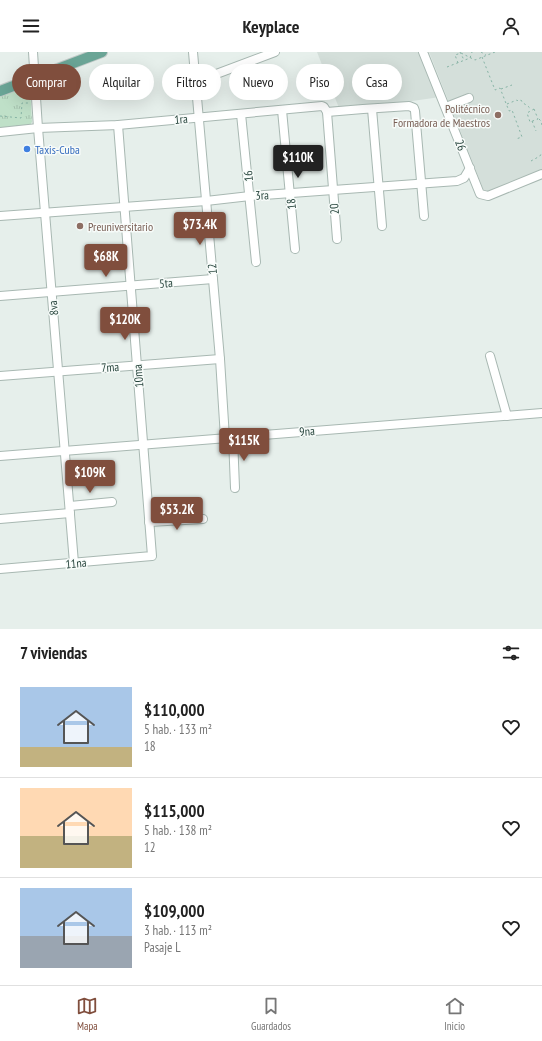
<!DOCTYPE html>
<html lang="es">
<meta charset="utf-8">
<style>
:root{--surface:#fff;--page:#f6f6f6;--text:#222;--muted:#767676;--line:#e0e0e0;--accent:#804e3d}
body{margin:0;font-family:"PT Sans Narrow",sans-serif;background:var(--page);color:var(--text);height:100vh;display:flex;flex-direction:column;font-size:15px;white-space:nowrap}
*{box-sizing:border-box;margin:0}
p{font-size:13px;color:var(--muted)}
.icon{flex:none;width:22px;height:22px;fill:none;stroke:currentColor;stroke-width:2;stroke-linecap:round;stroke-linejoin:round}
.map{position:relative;height:577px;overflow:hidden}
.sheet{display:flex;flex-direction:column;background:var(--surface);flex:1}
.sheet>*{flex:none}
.top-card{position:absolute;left:12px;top:12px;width:518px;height:36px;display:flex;gap:8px}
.price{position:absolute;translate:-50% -34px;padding:0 9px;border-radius:4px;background:var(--accent);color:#fff;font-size:13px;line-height:26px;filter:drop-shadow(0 1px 2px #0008)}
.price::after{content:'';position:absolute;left:50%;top:24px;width:12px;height:9px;margin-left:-6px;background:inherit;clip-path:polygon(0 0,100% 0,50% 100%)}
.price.on{background:#222;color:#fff}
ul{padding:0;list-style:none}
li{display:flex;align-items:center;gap:12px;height:100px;padding:0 20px}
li+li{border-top:1px solid var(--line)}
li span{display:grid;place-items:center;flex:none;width:112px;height:80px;border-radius:0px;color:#555}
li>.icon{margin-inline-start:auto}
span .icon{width:48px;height:48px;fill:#fffc;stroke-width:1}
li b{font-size:17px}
h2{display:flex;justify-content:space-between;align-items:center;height:48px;padding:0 20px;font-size:17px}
.chip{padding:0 14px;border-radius:18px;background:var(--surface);box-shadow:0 4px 16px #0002;font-size:14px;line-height:36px}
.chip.on{background:var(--accent);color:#fff}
header{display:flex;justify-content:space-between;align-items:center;height:52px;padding:0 20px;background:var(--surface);font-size:18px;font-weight:600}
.menu{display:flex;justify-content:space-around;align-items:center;height:56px;border-top:1px solid var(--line);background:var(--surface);font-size:11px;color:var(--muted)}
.menu a{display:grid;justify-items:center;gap:2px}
.menu .on{color:var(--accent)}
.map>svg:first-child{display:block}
</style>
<header><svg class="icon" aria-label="menu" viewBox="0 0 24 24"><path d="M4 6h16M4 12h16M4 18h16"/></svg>Keyplace<svg class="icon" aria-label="person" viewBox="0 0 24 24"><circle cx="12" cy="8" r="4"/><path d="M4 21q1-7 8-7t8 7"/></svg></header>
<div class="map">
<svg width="542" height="577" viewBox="0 0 542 577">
<defs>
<pattern id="park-tufts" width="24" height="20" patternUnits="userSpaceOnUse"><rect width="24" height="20" fill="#bfe0c8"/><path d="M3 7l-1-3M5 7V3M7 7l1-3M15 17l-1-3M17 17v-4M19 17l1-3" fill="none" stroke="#a4c1ad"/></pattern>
</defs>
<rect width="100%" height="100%" fill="#e6efeb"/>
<!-- built -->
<g fill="#d4dfda">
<path d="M317,0H422L440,45L378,54L339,56Z"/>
<path d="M429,0H542V127L488,149Z"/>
</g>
<!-- park -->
<path fill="url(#park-tufts)" d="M28,33L30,35L32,70L30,73L0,76V42Z"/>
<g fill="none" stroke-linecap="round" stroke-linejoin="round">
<defs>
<g id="minor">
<path d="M33,0L38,76L74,511"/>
<path d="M193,0L220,307L225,386"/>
<path d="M423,0L480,142L488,144L542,122"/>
<path d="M195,30L275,0"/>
<path d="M446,55L469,46"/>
<path d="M372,57L382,174"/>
<path d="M282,58L295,197"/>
<path d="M327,60L363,57L409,54L414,56L415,59L424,164"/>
<path d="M241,62L256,210"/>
<path d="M0,80L38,76L118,73L322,54L324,55L327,60L337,187"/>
<path d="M0,164L206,149L250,144L457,129L464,126L470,116"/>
<path d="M0,244L213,227"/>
<path d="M490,304L507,364"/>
<path d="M0,324L220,307"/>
<path d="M233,385L235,436"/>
<path d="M0,404L542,361"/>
<path d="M70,454L112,450"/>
<path d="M0,467L70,461"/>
<path d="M149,470L203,467"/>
<path d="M0,517L152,504L118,73"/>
</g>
<path id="major" d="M0,39L102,0"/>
</defs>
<!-- minor casing -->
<use href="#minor" stroke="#a8b8b2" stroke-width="10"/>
<!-- major casing -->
<use href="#major" stroke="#c2cac8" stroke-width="12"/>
<!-- path -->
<g stroke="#86b3a5" stroke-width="1" stroke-dasharray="2 3" stroke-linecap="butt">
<path d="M460,0L464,8"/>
<path d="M481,0L486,3"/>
<path d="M482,5L495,38L500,36L509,59L512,58L522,85L516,87"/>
<path d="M458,11L455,3L461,1L475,8L495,0"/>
<path d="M447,15L470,6L472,0"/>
<path d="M501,37L512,33"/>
<path d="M507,52L517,48L518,49L521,48C523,53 528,52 531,58"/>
<path d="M534,57L538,67L530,70L527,61Z"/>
<path d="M0,64L21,66L22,51H29"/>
<path d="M539,67L541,69L542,73"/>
<path d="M532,69L536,79"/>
<path d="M531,109L540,104L542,100"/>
</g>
<!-- minor -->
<use href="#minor" stroke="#fff" stroke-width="8"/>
<!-- major -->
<use href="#major" stroke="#6aa596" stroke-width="10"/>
</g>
<!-- markers -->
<g fill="#8d6e63" stroke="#f7fbf9" stroke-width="1.5">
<circle cx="498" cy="63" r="4"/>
<circle cx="80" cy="174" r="4"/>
</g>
<circle fill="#3f7fe0" stroke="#f7fbf9" stroke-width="1.5" cx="27" cy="97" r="4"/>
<g text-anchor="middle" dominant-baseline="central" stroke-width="3" stroke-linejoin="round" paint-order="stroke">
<!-- education labels -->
<g font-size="12" fill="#785e54" stroke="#f7fbf9" text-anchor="end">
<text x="490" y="56">Politécnico<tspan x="490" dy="14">Formadora de Maestros</tspan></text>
<text x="88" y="174" text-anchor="start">Preuniversitario</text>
</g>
<!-- street labels -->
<g font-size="12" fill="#24423a" stroke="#f7fbf9">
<text transform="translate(181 67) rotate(-5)">1ra</text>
<text transform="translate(461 93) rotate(68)">26</text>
<text transform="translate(248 124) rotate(-96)">16</text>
<text transform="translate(262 143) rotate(-3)">3ra</text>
<text transform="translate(291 152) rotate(-96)">18</text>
<text transform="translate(334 157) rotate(-95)">20</text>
<text transform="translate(212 217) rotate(-95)">12</text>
<text transform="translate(166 231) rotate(-4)">5ta</text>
<text transform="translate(53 256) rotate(-95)">8va</text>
<text transform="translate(110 315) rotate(-4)">7ma</text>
<text transform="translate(138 324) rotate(-95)">10ma</text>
<text transform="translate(307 379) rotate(-4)">9na</text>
<text transform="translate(76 511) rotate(-5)">11na</text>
</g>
<!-- shop labels -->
<g font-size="12" fill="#366cbe" stroke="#f7fbf9" text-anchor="start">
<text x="35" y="97">Taxis-Cuba</text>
</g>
</g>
</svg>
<b class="price on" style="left:298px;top:127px">$110K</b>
<b class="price" style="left:200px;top:194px">$73.4K</b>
<b class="price" style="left:106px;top:226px">$68K</b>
<b class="price" style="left:125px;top:289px">$120K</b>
<b class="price" style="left:244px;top:410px">$115K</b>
<b class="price" style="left:90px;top:442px">$109K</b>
<b class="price" style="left:177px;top:479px">$53.2K</b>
<div class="top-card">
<a class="chip on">Comprar</a>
<a class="chip">Alquilar</a>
<a class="chip">Filtros</a>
<a class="chip">Nuevo</a>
<a class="chip">Piso</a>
<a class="chip">Casa</a>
</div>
</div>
<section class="sheet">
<h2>7 viviendas<svg class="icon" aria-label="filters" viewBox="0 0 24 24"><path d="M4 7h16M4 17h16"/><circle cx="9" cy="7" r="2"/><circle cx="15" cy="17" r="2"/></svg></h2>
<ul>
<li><span style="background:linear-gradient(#a9c7e8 75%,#c2b280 0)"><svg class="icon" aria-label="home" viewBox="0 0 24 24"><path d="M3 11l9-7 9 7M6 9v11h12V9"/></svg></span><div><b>$110,000</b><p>5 hab. · 133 m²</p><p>18</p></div><svg class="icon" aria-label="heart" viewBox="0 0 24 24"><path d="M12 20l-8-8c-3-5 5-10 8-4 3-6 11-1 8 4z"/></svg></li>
<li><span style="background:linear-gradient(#ffd9b3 60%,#c2b280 0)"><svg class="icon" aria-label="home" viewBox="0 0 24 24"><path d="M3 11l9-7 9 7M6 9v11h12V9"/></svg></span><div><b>$115,000</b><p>5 hab. · 138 m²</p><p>12</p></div><svg class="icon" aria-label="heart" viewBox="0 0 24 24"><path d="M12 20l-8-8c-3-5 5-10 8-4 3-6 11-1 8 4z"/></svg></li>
<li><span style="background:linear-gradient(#a9c7e8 60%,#9aa5b1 0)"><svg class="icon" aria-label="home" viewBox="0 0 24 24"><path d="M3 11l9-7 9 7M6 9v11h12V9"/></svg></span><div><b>$109,000</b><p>3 hab. · 113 m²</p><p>Pasaje L</p></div><svg class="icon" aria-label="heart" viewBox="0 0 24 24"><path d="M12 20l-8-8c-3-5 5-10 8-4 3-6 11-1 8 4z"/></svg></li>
</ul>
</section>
<nav class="menu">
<a class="on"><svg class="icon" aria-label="map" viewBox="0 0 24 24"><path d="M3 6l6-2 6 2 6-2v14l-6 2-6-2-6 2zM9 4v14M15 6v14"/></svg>Mapa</a>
<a><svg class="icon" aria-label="saved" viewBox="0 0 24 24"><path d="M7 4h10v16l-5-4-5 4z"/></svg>Guardados</a>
<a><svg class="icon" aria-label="home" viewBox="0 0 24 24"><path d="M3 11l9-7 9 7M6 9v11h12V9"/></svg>Inicio</a>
</nav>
